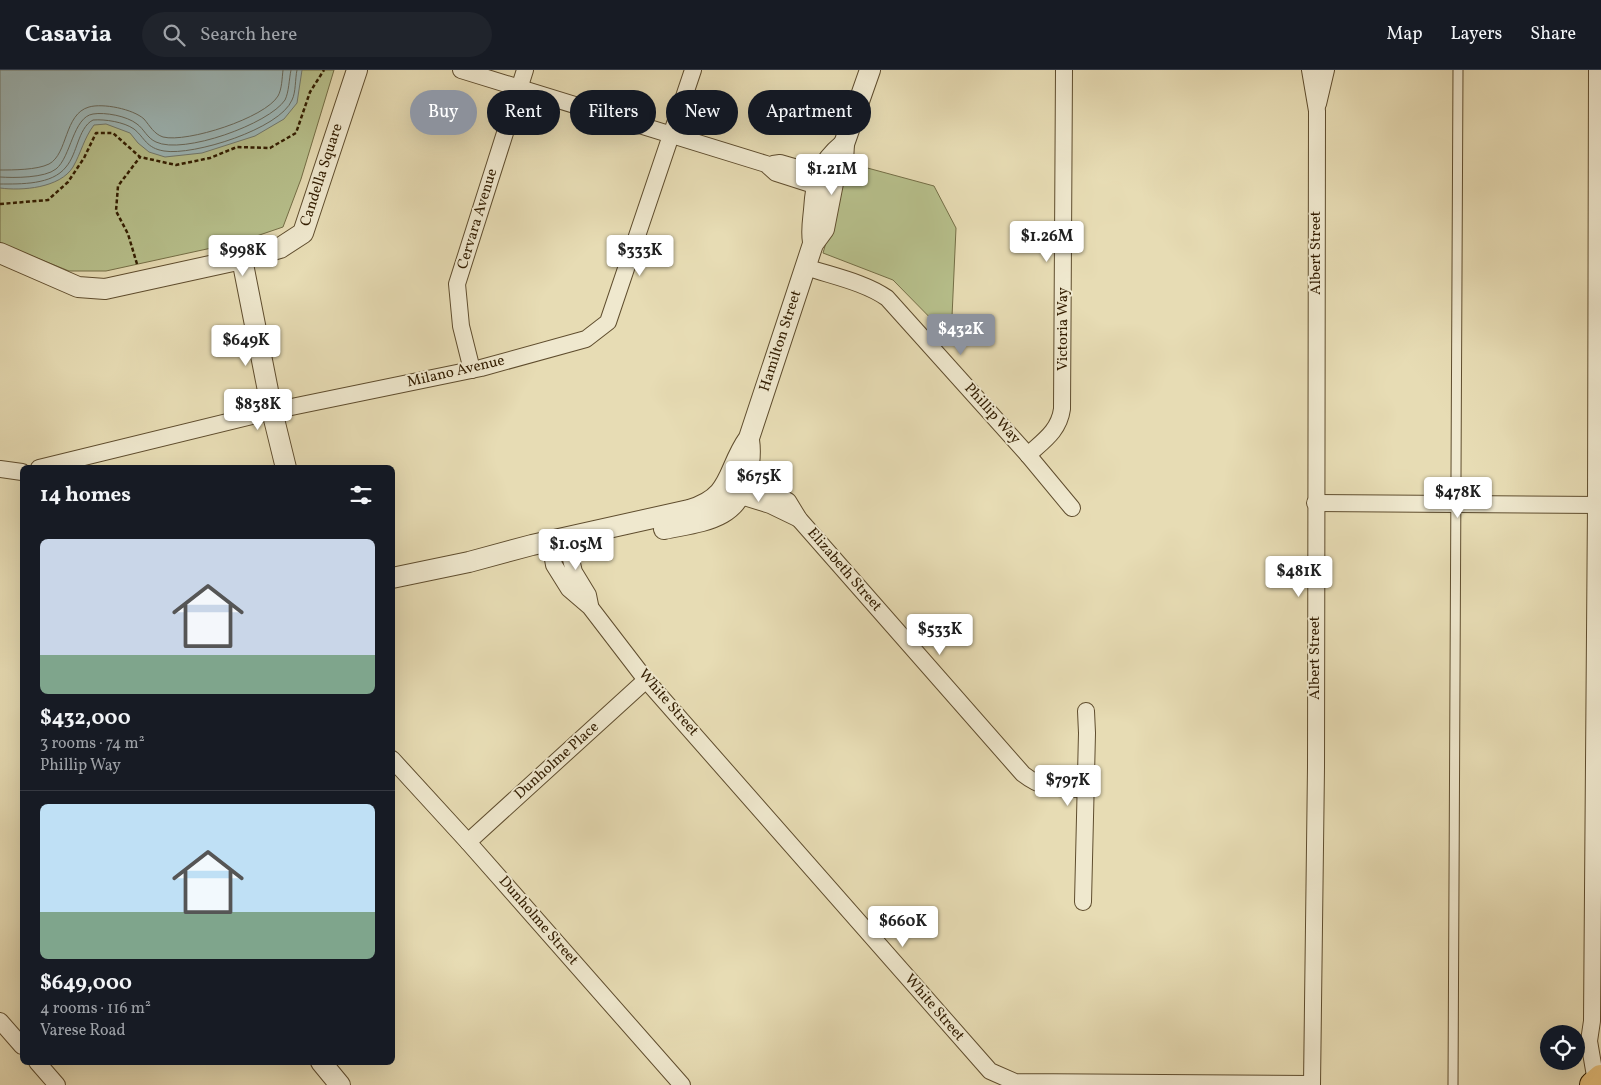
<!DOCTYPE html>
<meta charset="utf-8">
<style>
:root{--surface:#171b24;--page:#20242c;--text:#f1f3f6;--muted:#9ea1a6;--line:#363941;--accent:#8c9099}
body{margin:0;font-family:Vollkorn,serif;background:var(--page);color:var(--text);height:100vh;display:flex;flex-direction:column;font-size:19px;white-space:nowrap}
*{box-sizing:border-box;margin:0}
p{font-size:16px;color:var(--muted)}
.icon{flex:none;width:28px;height:28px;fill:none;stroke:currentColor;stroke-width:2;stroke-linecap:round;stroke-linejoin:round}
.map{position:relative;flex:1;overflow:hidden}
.drawer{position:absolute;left:20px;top:395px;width:375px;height:600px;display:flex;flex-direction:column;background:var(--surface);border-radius:8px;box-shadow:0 5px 20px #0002}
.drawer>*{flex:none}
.banner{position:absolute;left:410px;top:20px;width:475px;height:45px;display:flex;gap:10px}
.tools{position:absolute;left:1540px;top:955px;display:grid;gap:10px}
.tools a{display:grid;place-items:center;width:45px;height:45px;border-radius:50%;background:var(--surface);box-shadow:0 5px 20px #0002;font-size:25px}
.price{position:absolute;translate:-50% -42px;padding:0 11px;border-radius:5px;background:#fff;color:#222;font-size:16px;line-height:32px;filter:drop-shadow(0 1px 2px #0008)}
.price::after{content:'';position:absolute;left:50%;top:30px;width:15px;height:11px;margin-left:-8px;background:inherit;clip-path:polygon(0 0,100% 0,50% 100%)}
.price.active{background:var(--accent);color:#fff}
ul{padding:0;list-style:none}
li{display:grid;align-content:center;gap:10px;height:265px;padding:0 20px}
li+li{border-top:1px solid var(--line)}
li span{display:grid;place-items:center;height:155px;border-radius:8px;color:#555}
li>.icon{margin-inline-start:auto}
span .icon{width:90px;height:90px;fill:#fffc;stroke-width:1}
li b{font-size:21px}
h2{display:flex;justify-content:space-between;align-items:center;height:60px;padding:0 20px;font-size:21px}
.chip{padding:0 18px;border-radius:22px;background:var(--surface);box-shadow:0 5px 20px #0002;font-size:18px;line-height:45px}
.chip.active{background:var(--accent);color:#fff}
header{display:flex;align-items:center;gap:30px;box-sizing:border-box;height:70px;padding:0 25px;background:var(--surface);border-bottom:1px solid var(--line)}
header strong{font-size:24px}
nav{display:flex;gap:28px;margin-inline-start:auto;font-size:18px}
.search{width:350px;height:45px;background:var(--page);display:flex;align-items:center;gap:12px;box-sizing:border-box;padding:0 18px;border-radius:28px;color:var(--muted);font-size:19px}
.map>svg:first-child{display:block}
</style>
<header>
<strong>Casavia</strong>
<div class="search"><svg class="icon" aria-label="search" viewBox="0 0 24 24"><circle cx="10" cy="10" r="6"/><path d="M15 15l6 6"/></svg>Search here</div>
<nav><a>Map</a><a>Layers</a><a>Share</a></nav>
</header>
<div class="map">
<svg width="1601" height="1015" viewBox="0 0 1601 1015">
<rect width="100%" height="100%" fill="#e7dcb4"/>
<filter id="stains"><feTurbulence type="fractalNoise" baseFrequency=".004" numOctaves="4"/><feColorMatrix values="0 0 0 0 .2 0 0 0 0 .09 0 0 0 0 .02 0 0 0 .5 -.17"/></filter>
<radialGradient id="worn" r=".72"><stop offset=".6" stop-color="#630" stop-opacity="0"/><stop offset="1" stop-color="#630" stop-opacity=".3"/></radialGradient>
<!-- green -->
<g fill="#b7c08c" stroke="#746e46">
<path d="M0,0H334L301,109L283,157L239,172L106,201H69L0,173Z"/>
<path d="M849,93L934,116L956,158L951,269L893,210L823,183Z"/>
</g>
<!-- water -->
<path fill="#9db8b9" stroke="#727a6f" d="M0,0H302L297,33L284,49L255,66L202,83L165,87L149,82L138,73L130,63L106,54L94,55C84,68 81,83 73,97C60,118 22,121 0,118Z"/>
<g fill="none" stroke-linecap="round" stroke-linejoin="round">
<!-- shore -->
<g stroke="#686a5d" stroke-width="1">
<path d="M0,100C13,100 37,100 49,94C68,84 64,44 89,37C103,33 133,39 144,49C150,56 154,64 163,67C187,73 265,48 278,26C282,19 282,8 283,0"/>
<path d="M0,107C14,108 45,108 56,99C71,87 73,47 93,44C105,42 127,46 137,54C144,59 147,68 156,72C183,85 269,54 285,30C289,22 289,9 291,0"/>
<path d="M0,114C21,114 52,115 66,97C72,90 75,80 78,72C81,64 85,54 93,50C105,49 124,52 134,59C145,68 146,78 164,81C193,86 280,59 292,30C296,22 295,9 297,0"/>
</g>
<defs>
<path id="service" d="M1453,1015L1458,0"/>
<g id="minor">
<path d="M461,0L766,94L776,103L829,120"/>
<path d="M1310,0L1317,41L1316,697L1312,1015"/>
<path d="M1318,34L1326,0"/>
<path d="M773,94L780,93L832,108"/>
<path d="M806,197C832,206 864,212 887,228L1028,385L1072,438"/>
<path d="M472,300L461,256L457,214L525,0"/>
<path d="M1028,385C1043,371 1059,361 1062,339L1064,0"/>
<path d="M39,398L272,341L481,298L586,269L608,252L693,0"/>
<path d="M0,399L22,402"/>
<path d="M735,406L755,414L788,431L799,449L1023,704C1045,721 1058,718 1085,719"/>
<path d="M733,417L741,426L770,435L799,449"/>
<path d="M1315,433L1601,435"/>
<path d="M566,468L574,502L588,525L590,535"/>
<path d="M550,472L554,495L569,519L590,537L646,610L990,1001L1015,1012L1312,1014"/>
<path d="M392,689L468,772L682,1015"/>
<path d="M468,772L646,610"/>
<path d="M1083,832L1087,663L1086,641"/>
<path d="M0,951L22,976"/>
<path d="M37,992L57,1015"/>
<path d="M1596,1012L1589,971L1592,951L1596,435L1597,0"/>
</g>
<g id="tertiary">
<path d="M813,172C811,161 813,151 814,140C816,109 820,94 844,74"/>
<path d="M0,183L78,217L105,219L242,189L280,178L303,163L357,0"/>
<path d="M242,189L272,341L286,398"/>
<path d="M664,459C702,451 739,450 747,405C750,392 751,383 749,370"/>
<path d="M392,508L469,492L532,475L689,440C734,427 726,400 749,368L813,174L824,159L834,108L843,91L844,74L870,0"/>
<path d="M321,992L340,1015"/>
</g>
<path id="primary" d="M1593,1015L1601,1008"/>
</defs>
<!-- service casing -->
<use href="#service" stroke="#5f4d2e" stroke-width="11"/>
<!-- minor casing -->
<use href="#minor" stroke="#5f4d2e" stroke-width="18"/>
<!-- tertiary casing -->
<use href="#tertiary" stroke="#5f4d2e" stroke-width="22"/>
<!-- primary casing -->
<use href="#primary" stroke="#321d01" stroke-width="28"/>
<!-- path -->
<g stroke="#321d01" stroke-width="2.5" stroke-dasharray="4 2.5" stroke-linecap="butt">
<path d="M0,134L48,130L68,112L84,88L96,63H113L140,87L176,95L210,88L237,77L270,78L296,63L310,22L324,0"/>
<path d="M137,194L128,164L116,141L118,116L140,87"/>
</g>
<!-- service -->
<use href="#service" stroke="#efe8ce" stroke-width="9"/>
<!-- minor -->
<use href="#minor" stroke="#efe8ce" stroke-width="16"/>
<!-- tertiary -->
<use href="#tertiary" stroke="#efe8ce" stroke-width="20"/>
<!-- primary -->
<use href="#primary" stroke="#e4be7a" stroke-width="26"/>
</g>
<g text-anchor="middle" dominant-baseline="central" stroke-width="4" stroke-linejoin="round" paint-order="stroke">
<!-- street labels -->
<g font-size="15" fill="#321d01" stroke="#efe8ce">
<text transform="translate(322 105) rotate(-72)">Candella Square</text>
<text transform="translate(478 149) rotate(-73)">Cervara Avenue</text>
<text transform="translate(1316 183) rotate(-90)">Albert Street</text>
<text transform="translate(1063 259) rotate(-90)">Victoria Way</text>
<text transform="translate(781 271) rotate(-72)">Hamilton Street</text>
<text transform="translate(456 302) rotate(-13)">Milano Avenue</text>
<text transform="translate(992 344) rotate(48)">Phillip Way</text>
<text transform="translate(844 500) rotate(49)">Elizabeth Street</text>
<text transform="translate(1315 588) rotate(-90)">Albert Street</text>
<text transform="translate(668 633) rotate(49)">White Street</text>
<text transform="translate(557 691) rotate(-42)">Dunholme Place</text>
<text transform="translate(538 851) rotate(49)">Dunholme Street</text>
<text transform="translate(934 938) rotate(49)">White Street</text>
</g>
</g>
<rect width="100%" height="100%" filter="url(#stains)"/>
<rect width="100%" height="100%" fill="url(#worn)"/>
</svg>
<div class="tools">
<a><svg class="icon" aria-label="locate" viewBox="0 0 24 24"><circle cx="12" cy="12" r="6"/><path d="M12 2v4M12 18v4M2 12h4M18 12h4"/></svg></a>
</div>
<b class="price" style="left:832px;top:126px">$1.21M</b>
<b class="price" style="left:1047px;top:193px">$1.26M</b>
<b class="price" style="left:243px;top:207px">$998K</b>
<b class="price" style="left:640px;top:207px">$333K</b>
<b class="price active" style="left:961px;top:286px">$432K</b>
<b class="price" style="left:246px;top:297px">$649K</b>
<b class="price" style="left:258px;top:361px">$838K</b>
<b class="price" style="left:759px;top:433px">$675K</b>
<b class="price" style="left:1458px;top:449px">$478K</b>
<b class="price" style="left:576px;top:501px">$1.05M</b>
<b class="price" style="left:1299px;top:528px">$481K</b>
<b class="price" style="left:940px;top:586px">$533K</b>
<b class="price" style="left:1068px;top:737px">$797K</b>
<b class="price" style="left:903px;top:878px">$660K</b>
<div class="banner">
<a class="chip active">Buy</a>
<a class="chip">Rent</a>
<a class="chip">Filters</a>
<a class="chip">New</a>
<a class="chip">Apartment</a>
</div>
<section class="drawer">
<h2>14 homes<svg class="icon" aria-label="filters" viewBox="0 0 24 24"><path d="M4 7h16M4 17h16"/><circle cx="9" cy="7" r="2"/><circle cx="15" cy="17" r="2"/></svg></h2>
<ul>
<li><span style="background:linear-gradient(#c9d6e8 75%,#7fa58c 0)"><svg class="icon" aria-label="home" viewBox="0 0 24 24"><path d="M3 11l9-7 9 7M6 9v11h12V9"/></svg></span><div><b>$432,000</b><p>3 rooms · 74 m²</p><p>Phillip Way</p></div></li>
<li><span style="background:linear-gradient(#bfe0f5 70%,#7fa58c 0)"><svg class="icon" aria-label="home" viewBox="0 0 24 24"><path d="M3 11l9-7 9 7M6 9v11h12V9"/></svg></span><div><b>$649,000</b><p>4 rooms · 116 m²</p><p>Varese Road</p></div></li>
</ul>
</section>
</div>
